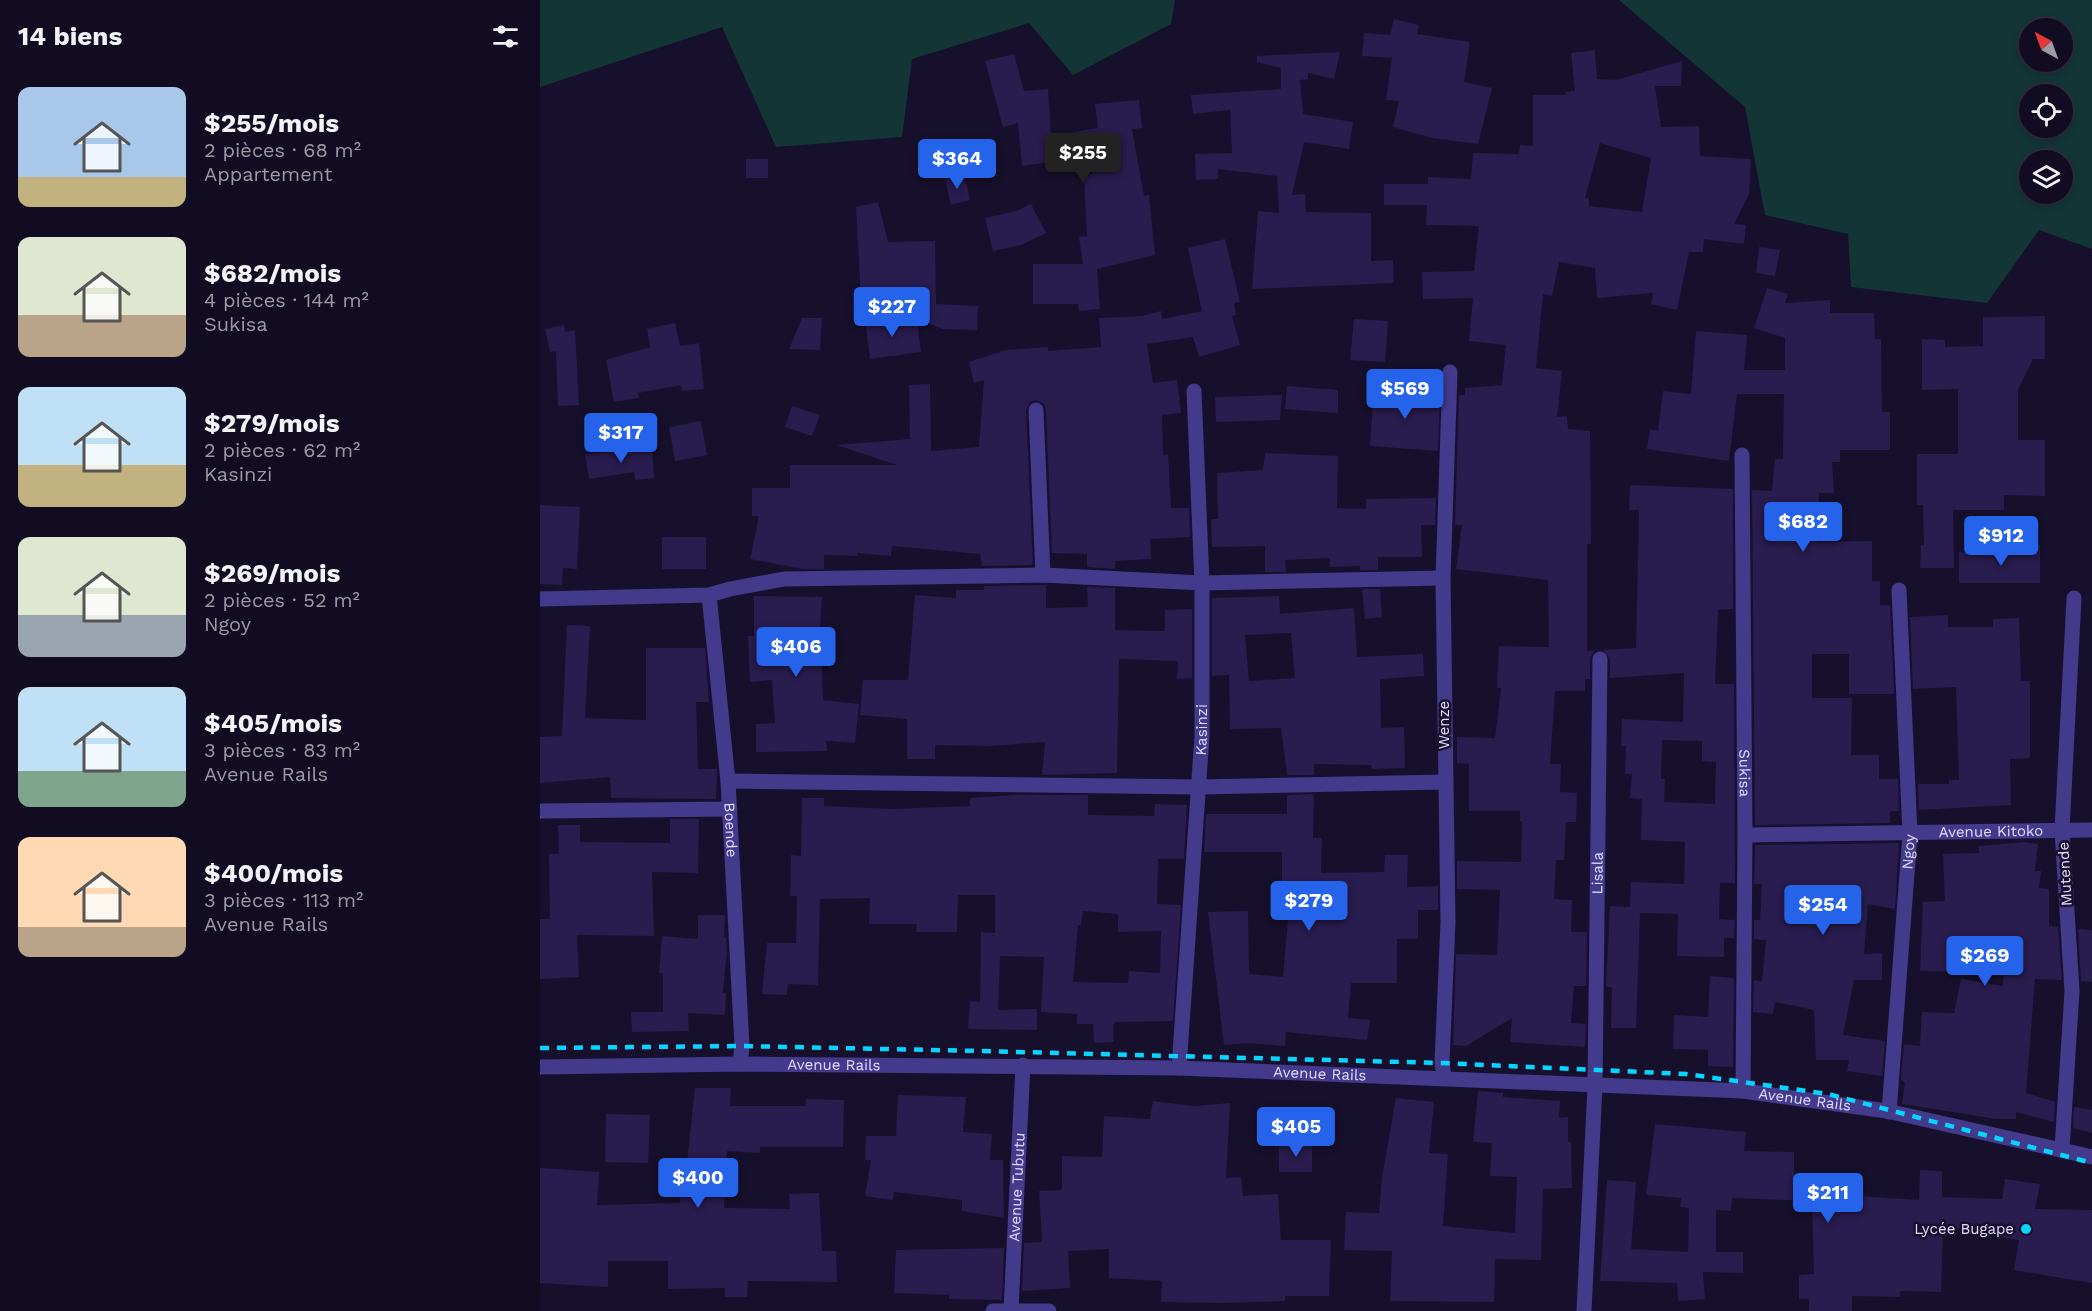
<!DOCTYPE html>
<html lang="fr">
<meta charset="utf-8">
<style>
:root{--surface:#110c21;--page:#1e1a2e;--text:#f1f3f6;--muted:#9c9ba5;--line:#302c3f;--accent:#2563eb}
body{margin:0;font-family:"Work Sans",sans-serif;background:var(--page);color:var(--text);height:100vh;display:flex;flex-direction:column;font-size:22px;white-space:nowrap}
*{box-sizing:border-box;margin:0}
p{font-size:20px;color:var(--muted)}
.icon{flex:none;width:33px;height:33px;fill:none;stroke:currentColor;stroke-width:2;stroke-linecap:round;stroke-linejoin:round}
.map{position:relative;flex:1;overflow:hidden}
.details{display:flex;flex-direction:column;background:var(--surface);width:540px}
.details>*{flex:none}
.needle{width:39px;rotate:319deg}
.controls{position:absolute;left:1479px;top:18px;display:grid;gap:12px}
.controls a{display:grid;place-items:center;width:54px;height:54px;border-radius:50%;background:var(--surface);box-shadow:0 3px 9px #0003,0 0 0 2px var(--line);font-size:30px}
.price{position:absolute;translate:-50% -51px;padding:0 14px;border-radius:6px;background:var(--accent);color:#fff;font-size:20px;line-height:39px;filter:drop-shadow(0 2px 3px #0008)}
.price::after{content:'';position:absolute;left:50%;top:36px;width:18px;height:14px;margin-left:-9px;background:inherit;clip-path:polygon(0 0,100% 0,50% 100%)}
.price.on{background:#222;color:#fff}
ul{padding:0;list-style:none}
li{display:flex;align-items:center;gap:18px;height:150px;padding:0 18px}
li span{display:grid;place-items:center;flex:none;width:168px;height:120px;border-radius:12px;color:#555}
li>.icon{margin-inline-start:auto}
span .icon{width:72px;height:72px;fill:#fffc;stroke-width:1}
li b{font-size:26px}
h2{display:flex;justify-content:space-between;align-items:center;height:72px;padding:0 18px;font-size:26px}
main{display:flex;flex:1;min-height:0}
.map>svg:first-child{display:block}
</style>
<main>
<section class="details">
<h2>14 biens<svg class="icon" aria-label="filters" viewBox="0 0 24 24"><path d="M4 7h16M4 17h16"/><circle cx="9" cy="7" r="2"/><circle cx="15" cy="17" r="2"/></svg></h2>
<ul>
<li><span style="background:linear-gradient(#a9c7e8 75%,#c2b280 0)"><svg class="icon" aria-label="home" viewBox="0 0 24 24"><path d="M3 11l9-7 9 7M6 9v11h12V9"/></svg></span><div><b>$255/mois</b><p>2 pièces · 68 m²</p><p>Appartement</p></div></li>
<li><span style="background:linear-gradient(#dfe7d0 65%,#b9a48a 0)"><svg class="icon" aria-label="home" viewBox="0 0 24 24"><path d="M3 11l9-7 9 7M6 9v11h12V9"/></svg></span><div><b>$682/mois</b><p>4 pièces · 144 m²</p><p>Sukisa</p></div></li>
<li><span style="background:linear-gradient(#bfe0f5 65%,#c2b280 0)"><svg class="icon" aria-label="home" viewBox="0 0 24 24"><path d="M3 11l9-7 9 7M6 9v11h12V9"/></svg></span><div><b>$279/mois</b><p>2 pièces · 62 m²</p><p>Kasinzi</p></div></li>
<li><span style="background:linear-gradient(#dfe7d0 65%,#9aa5b1 0)"><svg class="icon" aria-label="home" viewBox="0 0 24 24"><path d="M3 11l9-7 9 7M6 9v11h12V9"/></svg></span><div><b>$269/mois</b><p>2 pièces · 52 m²</p><p>Ngoy</p></div></li>
<li><span style="background:linear-gradient(#bfe0f5 70%,#7fa58c 0)"><svg class="icon" aria-label="home" viewBox="0 0 24 24"><path d="M3 11l9-7 9 7M6 9v11h12V9"/></svg></span><div><b>$405/mois</b><p>3 pièces · 83 m²</p><p>Avenue Rails</p></div></li>
<li><span style="background:linear-gradient(#ffd9b3 75%,#b9a48a 0)"><svg class="icon" aria-label="home" viewBox="0 0 24 24"><path d="M3 11l9-7 9 7M6 9v11h12V9"/></svg></span><div><b>$400/mois</b><p>3 pièces · 113 m²</p><p>Avenue Rails</p></div></li>
</ul>
</section>
<div class="map">
<svg width="1552" height="1311" viewBox="0 0 1552 1311">
<rect width="100%" height="100%" fill="#17102c"/>
<!-- green -->
<g fill="#133536" fill-rule="evenodd">
<path d="M0,0H635L631,24L533,75L489,23L372,59L362,137L236,147L182,27L0,87Z"/>
<path d="M1079,0H1552V249L1499,230L1447,303L1311,287L1308,234L1225,215L1205,107ZM1522,28V62H1490V28ZM1522,94V128H1490V94ZM1522,160V194H1490V160Z"/>
</g>
<!-- building -->
<g fill="#291c4e" fill-rule="evenodd">
<path d="M854,19L879,25L877,34L930,42L924,82L952,88L938,144L892,138L853,127L859,101L846,100L852,58L822,56L824,33L850,35Z"/>
<path d="M1055,50L1057,79L1076,80L1142,61L1141,86H1115L1121,127L1159,126L1160,156L1211,159L1209,194L1194,224L1206,225L1204,244L1164,239L1163,252H1149L1137,310L1111,304L1113,293L1057,298L1055,268L1019,262L1012,296L1003,294L996,368L1022,371L1017,417L1027,416L1028,429L1050,431L1051,544H1047V651L1055,650L1050,658V679H1045V691H1015L1010,764H1021L1020,792L1037,793L1036,822H1026L1024,860H1016L1014,899L1032,900L1031,932H1047L1046,986H1034L1031,1023L1046,1024L1045,1047L970,1042L972,1018L926,1046L913,1045L916,954L957,955L960,890L917,889V861L981,862L982,821H980V811H929V764L917,763V737L955,738L961,688H957L959,646L1009,647L1008,580L916,569L922,525H915L919,395H925V388L962,385L966,345L929,341L933,298L883,299L882,272L934,271L939,226L886,225L887,205H844V184H888V177L931,179L933,153L979,154L980,145L993,146V95H1026L1025,92L1035,91L1031,53ZM1060,143L1111,158L1102,212L1049,206V198H1045Z"/>
<path d="M800,52L794,79L768,73V79L760,80L763,114L813,122L809,149L764,142L752,195L765,194L766,212L831,213V261L853,260L854,283L712,289L718,211L739,213L737,176L678,169V179L656,180L655,154L692,153L690,110L653,114L651,95L741,89V68L717,62V56Z"/>
<path d="M474,54L484,91L508,89L511,136L558,128L555,104L599,100L602,128L592,129L604,196L609,195L615,255L557,269L560,309L539,311L538,304H493V264H543L539,237L547,236L544,177L571,164L544,167L543,157L482,166L478,123L463,127L445,61Z"/>
<rect x="206" y="159" width="22" height="19"/>
<path d="M424,175L430,200L411,205L405,179Z"/>
<path d="M338,202L348,242L395,241L396,304L438,306L437,330L403,329L321,298L316,207Z"/>
<path d="M491,204L506,233L481,245L453,251L445,218L476,211Z"/>
<path d="M685,239L700,302L694,303L696,315L692,316L700,345L659,357L653,337L607,344L613,383L637,380L641,413L622,415L623,455L628,454L631,508H649L650,537L610,539L611,559L575,561V569L547,567V554L512,553L506,410L504,404L496,400L490,402L486,410L493,565L442,566L440,554L352,546L351,556L318,553L317,556L284,555V569H262L210,559L219,516H212V488H250V465H357L297,445L370,439L369,385L390,384L391,451L439,447L444,380L434,383L429,362L466,350L508,347V351L561,347L559,318L602,316L621,311L622,319L662,311L648,248Z"/>
<path d="M1219,247L1240,250L1235,276L1216,273Z"/>
<path d="M1227,288L1248,294L1245,303L1290,300V313H1334L1335,339H1341L1342,412H1350V450H1300V462H1292L1294,493H1279L1278,542L1332,541V581H1340V605H1350L1354,690L1353,694H1309V654H1272V698H1312L1311,755H1339V779H1358L1359,811H1350V823L1215,825L1212,490L1232,491L1235,459H1243L1244,394H1197L1189,461L1107,449L1110,429L1118,431L1123,391L1151,394L1156,331L1207,335L1204,370H1245V338L1214,328Z"/>
<path d="M1505,316V359H1493L1478,390V440H1505V496L1464,495V510H1413L1414,568H1380L1381,545H1384L1383,505H1377V454H1418V389L1382,390V339L1405,340V347L1443,346V317Z"/>
<path d="M262,318H282L280,350L249,349Z"/>
<path d="M814,319L848,321L845,362L810,360Z"/>
<path d="M325,320L377,321L381,352L330,359Z"/>
<path d="M135,323L140,346L159,343L164,389L142,391L141,385L98,393L99,398L74,402L66,360L110,347L107,329Z"/>
<path d="M24,325L25,332L35,330L39,405L18,406L16,351L10,352L5,329Z"/>
<path d="M747,386L798,390V413L745,409Z"/>
<path d="M834,388L900,393L898,451L830,446Z"/>
<path d="M742,395L740,420L676,422L675,397Z"/>
<path d="M252,406L280,415L272,436L245,427Z"/>
<path d="M161,421L167,455L135,461L129,427Z"/>
<path d="M112,449L114,478L95,480L94,472L49,479L45,454Z"/>
<path d="M725,453L798,456L797,508L826,509V499L896,498L895,525H881L882,557H838V570H820V566L790,567V558L745,560L746,572H725V546L672,547L671,519H678L677,473L723,470Z"/>
<path d="M1090,485L1193,489V609L1178,610L1175,684H1194L1195,883H1180L1179,919L1195,920L1194,938H1184V957L1137,956L1138,914L1100,913L1096,1028H1071L1072,987H1066L1070,906L1090,907L1091,882L1144,884L1145,842L1101,840L1102,799L1090,798L1092,774H1085L1086,746H1081L1082,719L1143,722L1144,673L1070,678V659L1063,650L1096,648L1099,510H1089ZM1122,740L1162,741V761L1176,762L1175,804L1124,802L1125,779H1121Z"/>
<path d="M0,505L40,507L37,569L23,568L22,585L0,584Z"/>
<rect x="122" y="537" width="44" height="32"/>
<path d="M1477,545H1500V583H1419V552L1477,553Z"/>
<path d="M506,585V608L548,607L547,587L575,588V630L625,631V610L652,609V678L637,679L638,661L579,659L577,773L502,775L505,742L449,746L395,745V759H367V719L320,715L323,680H368L375,595L416,598V590H444V586Z"/>
<path d="M822,589H840L842,617L825,619Z"/>
<path d="M214,596L282,597L280,629L283,700L319,704L315,743L286,741L287,751L216,752V724L235,723L232,680L210,682L208,636H214Z"/>
<path d="M739,596L740,614L814,608L817,657L883,654L884,676L840,679L841,728L864,727L865,768L832,769L831,765L774,764V775H747L741,728L690,729L689,675L672,676V598ZM751,633L755,678L709,681L705,635Z"/>
<path d="M1408,615V627H1453V619L1479,618L1481,681H1490V758L1470,759L1471,805L1379,810L1378,784H1409V780H1419L1416,687L1373,689L1370,617Z"/>
<path d="M27,625L50,626L45,718L106,720V648H165L169,702H156L158,769H177L176,799L71,798L70,777L0,783V737L22,736Z"/>
<path d="M774,794L773,838H782L781,873L844,872L845,855H868L867,887L898,886V910H878V939H857V983H811L808,1018L830,1020L827,1040L746,1032L745,1046L708,1043L684,1045L668,912L708,911L709,974L743,977L750,898H742V852H664L666,814H747V795Z"/>
<path d="M474,795H548V815L614,816L615,804L647,805L644,859H618L617,904L641,905L633,1021L576,1022L573,1025L574,1042L554,1043L553,1024H537V1014L501,1012L504,957L460,956L458,1010L497,1009V1030L428,1029L430,1001L440,1002L441,932L455,933V895H418L417,932H376L377,924H329L330,898L280,899L278,985L248,984L247,995L222,994L227,943H256L257,896H250L251,855L261,856L262,798H284V806L353,809L430,806V798ZM543,911L578,914V932L621,931L620,973L589,971L588,983L533,982L538,925H541Z"/>
<path d="M130,819H159L158,873L112,872L114,936L37,935L39,977L0,979V919H10L9,854H19L18,825H40V842L130,843Z"/>
<path d="M1484,842L1498,844L1495,871H1501L1499,888L1509,889V926L1518,927L1522,980L1495,979L1486,1093L1515,1102L1514,1122L1476,1112V1119H1457L1362,1104L1365,1083L1361,1079L1364,1044L1380,1046L1382,1012L1414,1013L1421,979L1463,986L1465,939L1419,941L1418,972L1380,971L1383,902L1405,901L1403,854L1439,853V846Z"/>
<path d="M1359,843L1355,909L1328,904L1324,954L1342,953V980H1314L1303,1035L1345,1041L1342,1076L1307,1071L1309,1060H1276L1274,1010L1235,1002L1233,1014L1213,1012L1214,980L1222,981L1226,940L1214,939V920H1220L1222,884H1214L1215,845Z"/>
<path d="M158,915H185L184,937H186L187,950L183,993H186L185,1015L148,1013L149,1031L92,1032L91,1012H123V973H119L122,936L158,939Z"/>
<path d="M1538,929L1552,930V982L1541,981Z"/>
<path d="M1170,976L1194,978L1193,1067L1168,1066V1050L1133,1049L1134,1015L1168,1017Z"/>
<path d="M155,1088H191L190,1106H265L266,1099L304,1100L303,1147H220V1153L187,1151L184,1208L250,1209L249,1194L279,1193L282,1251H296L297,1282L208,1281L207,1297H185V1288L128,1289V1261H68V1287L0,1283V1168L59,1172L57,1205L140,1203L143,1162H147Z"/>
<path d="M938,1091L963,1093V1097L1020,1101L1019,1118L1028,1117V1142H1031L1032,1188L1003,1189L1001,1260L955,1259L954,1302L850,1301L852,1251L804,1250L806,1212L839,1213L842,1177L856,1098L894,1102L889,1153L908,1154L903,1226L975,1233L977,1177L950,1176L952,1143L933,1142Z"/>
<path d="M358,1095L426,1097L423,1132L452,1134L450,1160H463L464,1218L422,1211V1200L354,1192L353,1200L325,1196L331,1160H325L326,1136H356Z"/>
<path d="M613,1101L654,1106L690,1103L686,1178L701,1177L703,1196L738,1194L741,1240H791L789,1296H745V1301L682,1303L621,1302L622,1281L569,1278V1249L528,1251L530,1288L482,1291L484,1243L502,1242L499,1191L522,1190V1156L562,1157L564,1116L610,1119Z"/>
<path d="M1534,1107L1552,1110V1133L1533,1128Z"/>
<path d="M66,1114L110,1115L108,1163L65,1162Z"/>
<path d="M1115,1124L1206,1132L1204,1151L1254,1152V1179L1302,1177V1195L1379,1200L1380,1170L1402,1171V1197L1462,1199L1465,1179L1500,1184L1495,1209L1552,1210V1283L1474,1270L1479,1240L1456,1236L1457,1230L1403,1228L1401,1292L1360,1291V1297L1312,1296V1311H1269V1299H1259V1275L1274,1274L1272,1201L1192,1198L1191,1211L1176,1210V1252H1203V1273L1163,1272L1165,1299L1138,1301L1137,1283L1060,1281L1067,1180L1096,1182L1091,1249L1148,1252L1149,1208L1140,1207L1141,1198L1106,1195Z"/>
<rect x="739" y="1145" width="33" height="27"/>
<path d="M464,1248L462,1300L409,1299V1295L354,1293L356,1250Z"/>
</g>
<g fill="none" stroke-linecap="round" stroke-linejoin="round">
<!-- minor -->
<g stroke="#433a8c" stroke-width="15">
<path d="M496,410L503,575"/>
<path id="s1" d="M1202,455L1205,835L1203,1091"/>
<path id="s2" d="M169,595L188,781L202,1046L200,1064"/>
<path d="M0,599L169,595L190,589L244,579L503,575L662,583L903,578"/>
<path d="M188,781L659,787L905,782"/>
<path d="M0,811L190,809"/>
<path id="s3" d="M1205,835L1552,830"/>
<path id="s4" d="M0,1067L200,1064L639,1068L1203,1091L1347,1111L1552,1157"/>
<path id="s5" d="M639,1068L662,736V583L654,391"/>
<path d="M904,1077L902,1063L908,922L903,578L910,372"/>
<path id="s6" d="M1349,1112L1370,834L1359,590"/>
<path d="M1522,1149L1532,991L1522,830L1534,598"/>
<path id="s7" d="M471,1310L483,1065"/>
<path d="M453,1311H509"/>
<path id="s8" d="M1044,1311L1055,1086L1060,659"/>
</g>
<!-- rail -->
<path stroke="#07d5ff" stroke-width="4.5" stroke-dasharray="9 8" stroke-linecap="butt" d="M0,1048L202,1046L441,1051L902,1063L1146,1074L1288,1094L1552,1163"/>
</g>
<!-- markers -->
<circle fill="#07d5ff" stroke="#17102c" stroke-width="2" cx="1486" cy="1229" r="6"/>
<g text-anchor="middle" dominant-baseline="central" stroke-width="5" stroke-linejoin="round" paint-order="stroke">
<!-- street labels -->
<g font-size="15" fill="#e2dbff" stroke="#17102c">
<text transform="translate(904 725) rotate(-90)">Wenze</text>
<text stroke="none"><textPath href="#s5" startOffset="339">Kasinzi</textPath></text>
<text stroke="none"><textPath href="#s1" startOffset="318">Sukisa</textPath></text>
<text stroke="none"><textPath href="#s2" startOffset="236">Boende</textPath></text>
<text stroke="none"><textPath href="#s3" startOffset="246">Avenue Kitoko</textPath></text>
<text stroke="none"><textPath href="#s6" startOffset="261">Ngoy</textPath></text>
<text stroke="none"><textPath href="#s8" startOffset="438">Lisala</textPath></text>
<text transform="translate(1525 874) rotate(-93)">Mutende</text>
<text stroke="none"><textPath href="#s4" startOffset="294">Avenue Rails</textPath></text>
<text stroke="none"><textPath href="#s4" startOffset="780">Avenue Rails</textPath></text>
<text stroke="none"><textPath href="#s4" startOffset="1266">Avenue Rails</textPath></text>
<text stroke="none"><textPath href="#s7" startOffset="123">Avenue Tubutu</textPath></text>
</g>
<!-- poi labels -->
<g font-size="15" fill="#e2dbff" stroke="#17102c" text-anchor="end">
<text x="1474" y="1229">Lycée Bugape</text>
</g>
</g>
</svg>
<div class="controls">
<a><svg class="needle" viewBox="-14 -14 28 28"><path d="M0-13l5 13h-10z" fill="#e53935"/><path d="M0 13l5-13h-10z" fill="#9c9ba5"/></svg></a>
<a><svg class="icon" aria-label="locate" viewBox="0 0 24 24"><circle cx="12" cy="12" r="6"/><path d="M12 2v4M12 18v4M2 12h4M18 12h4"/></svg></a>
<a><svg class="icon" aria-label="layers" viewBox="0 0 24 24"><path d="M12 4l9 5-9 5-9-5zM3 14l9 5 9-5"/></svg></a>
</div>
<b class="price on" style="left:543px;top:184px">$255</b>
<b class="price" style="left:417px;top:190px">$364</b>
<b class="price" style="left:352px;top:338px">$227</b>
<b class="price" style="left:865px;top:420px">$569</b>
<b class="price" style="left:81px;top:464px">$317</b>
<b class="price" style="left:1263px;top:553px">$682</b>
<b class="price" style="left:1461px;top:567px">$912</b>
<b class="price" style="left:256px;top:678px">$406</b>
<b class="price" style="left:769px;top:932px">$279</b>
<b class="price" style="left:1283px;top:936px">$254</b>
<b class="price" style="left:1445px;top:987px">$269</b>
<b class="price" style="left:756px;top:1158px">$405</b>
<b class="price" style="left:158px;top:1209px">$400</b>
<b class="price" style="left:1288px;top:1224px">$211</b>
</div>
</main>
